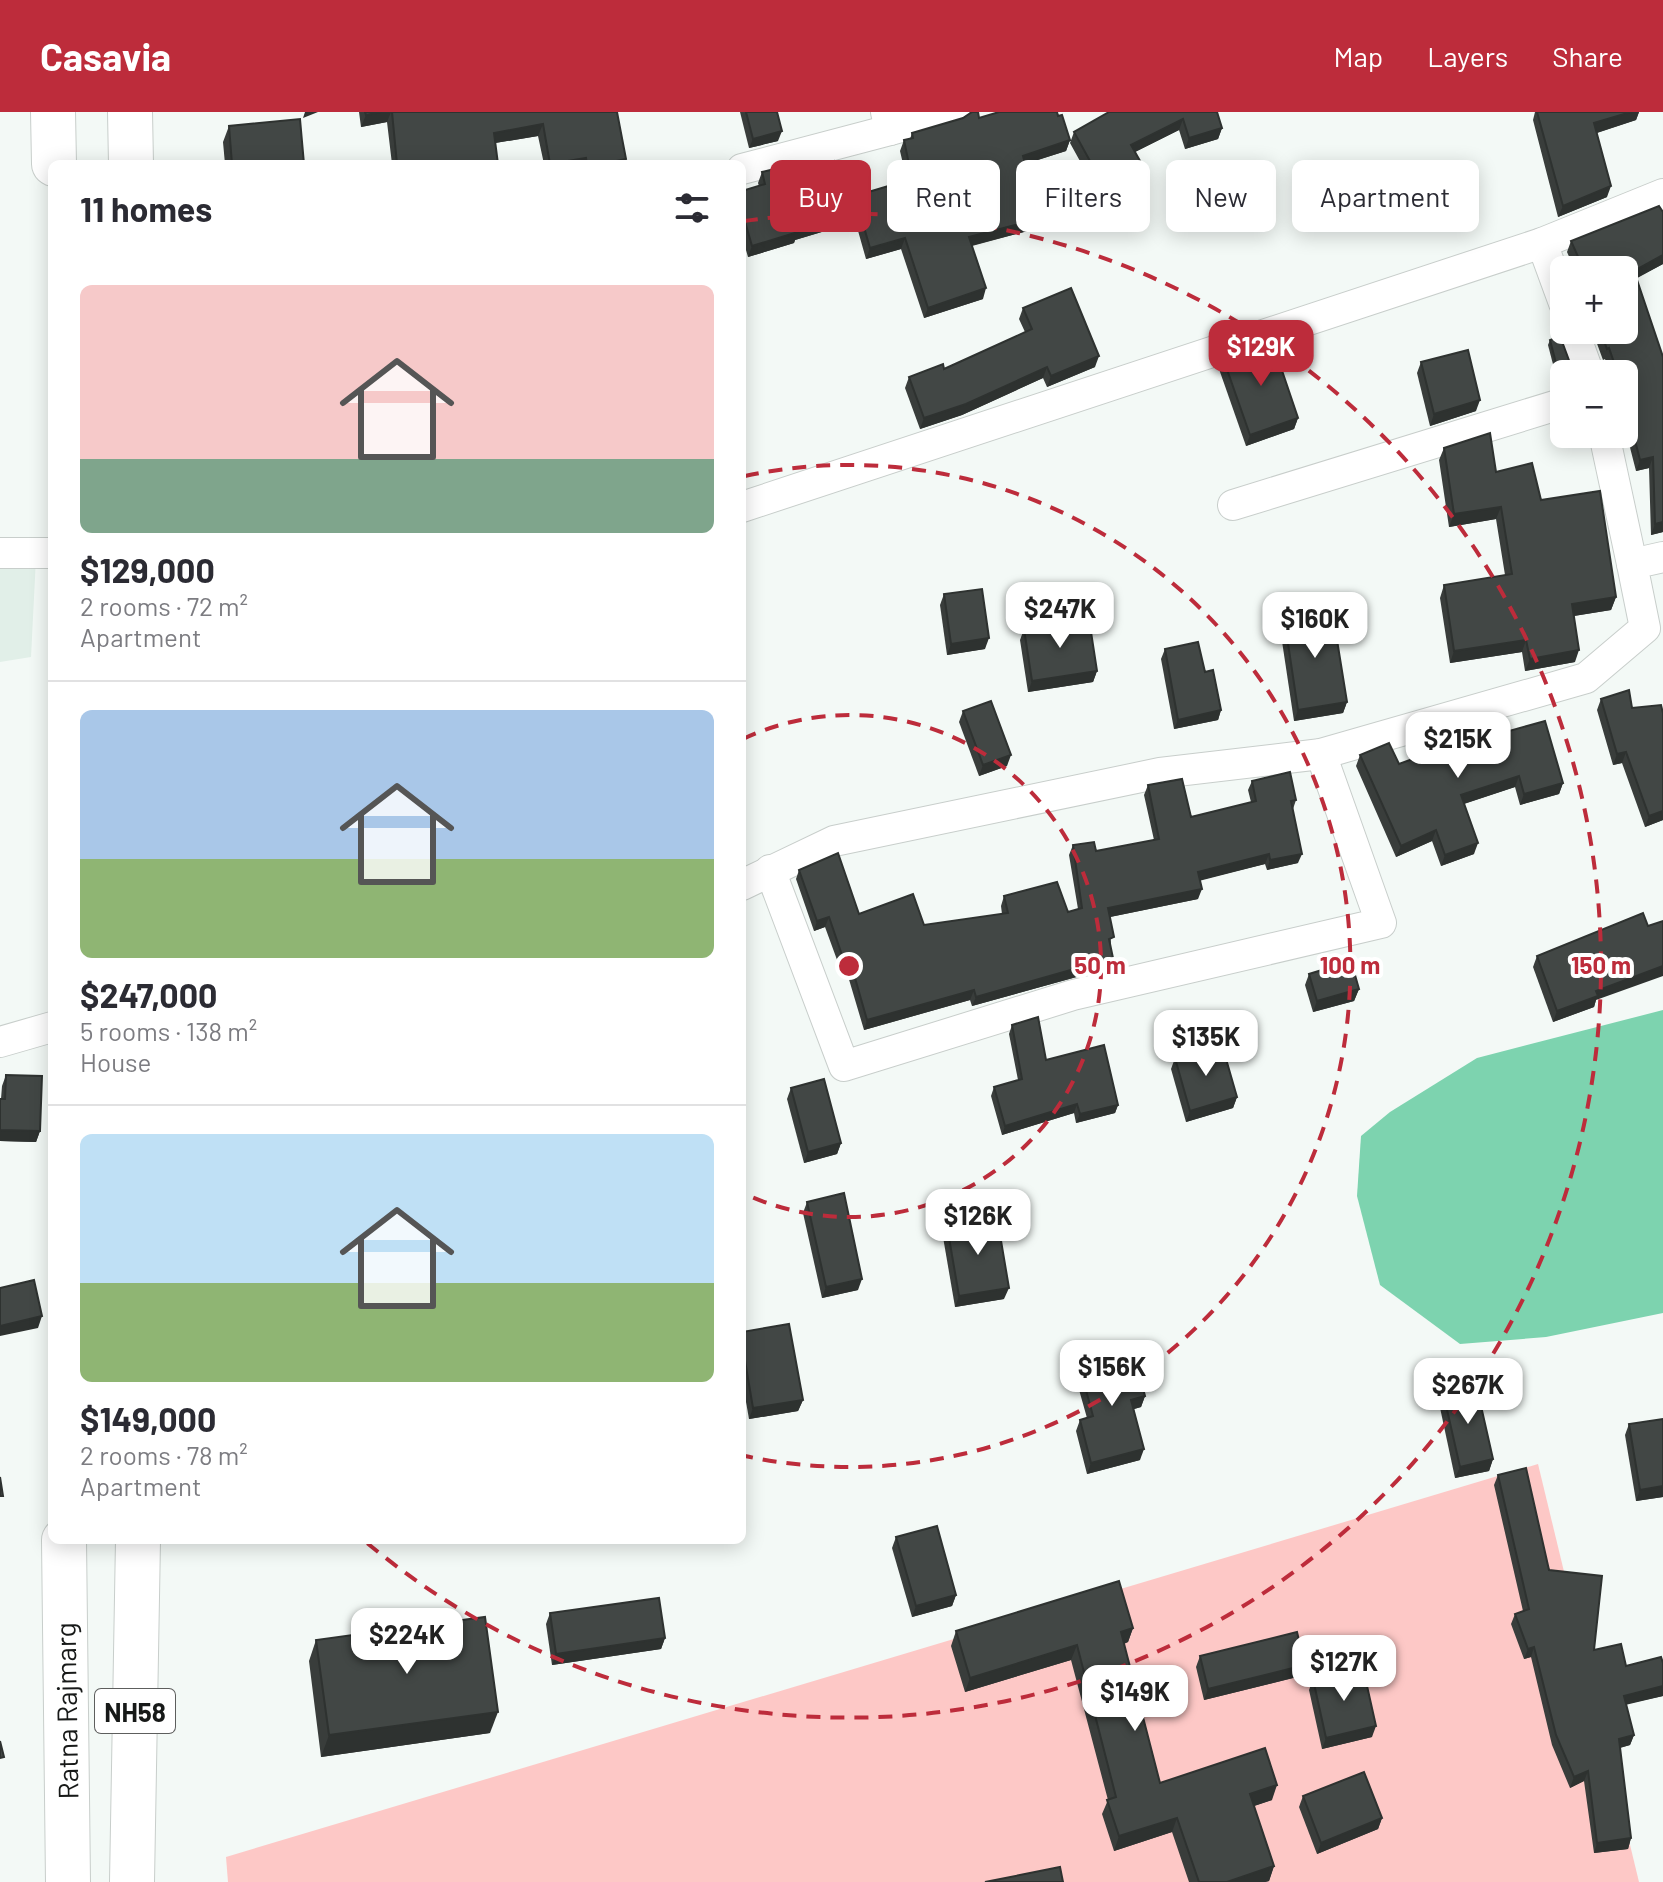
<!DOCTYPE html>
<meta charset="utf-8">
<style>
:root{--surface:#fff;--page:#f7f7f7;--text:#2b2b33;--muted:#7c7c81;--line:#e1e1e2;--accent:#bd2c3b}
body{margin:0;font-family:Barlow,sans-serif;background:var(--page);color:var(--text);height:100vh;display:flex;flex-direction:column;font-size:30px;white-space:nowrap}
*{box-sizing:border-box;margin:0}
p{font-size:26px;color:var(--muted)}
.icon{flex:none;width:44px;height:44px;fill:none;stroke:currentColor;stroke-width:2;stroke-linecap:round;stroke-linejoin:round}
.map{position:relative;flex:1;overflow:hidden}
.details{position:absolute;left:48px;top:48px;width:698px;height:1384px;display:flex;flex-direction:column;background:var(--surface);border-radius:12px;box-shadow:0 4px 20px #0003}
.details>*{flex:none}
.hud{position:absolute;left:770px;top:48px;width:760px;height:72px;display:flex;gap:16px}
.controls{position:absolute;left:1550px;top:144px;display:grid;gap:16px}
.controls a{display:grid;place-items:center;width:88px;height:88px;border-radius:12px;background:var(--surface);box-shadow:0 4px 20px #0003;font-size:40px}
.price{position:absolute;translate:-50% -68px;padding:0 18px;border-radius:16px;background:#fff;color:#222;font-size:26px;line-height:52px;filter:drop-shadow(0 2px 4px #0008)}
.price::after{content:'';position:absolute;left:50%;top:48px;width:24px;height:18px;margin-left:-12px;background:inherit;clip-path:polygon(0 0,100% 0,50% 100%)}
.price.current{background:var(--accent);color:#fff}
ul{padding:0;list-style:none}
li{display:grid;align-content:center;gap:16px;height:424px;padding:0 32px}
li+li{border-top:2px solid var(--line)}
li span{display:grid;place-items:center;height:248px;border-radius:12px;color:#555}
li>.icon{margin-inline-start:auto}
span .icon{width:144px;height:144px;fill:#fffc;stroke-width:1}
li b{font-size:34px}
h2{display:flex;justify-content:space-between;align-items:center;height:96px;padding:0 32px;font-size:34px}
.chip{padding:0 28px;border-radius:12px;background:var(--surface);box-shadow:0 4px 20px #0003;font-size:28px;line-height:72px}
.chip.current{background:var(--accent);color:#fff}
header{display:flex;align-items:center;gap:48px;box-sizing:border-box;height:112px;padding:0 40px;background:var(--accent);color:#fff}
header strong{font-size:38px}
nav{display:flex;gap:44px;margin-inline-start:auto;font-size:28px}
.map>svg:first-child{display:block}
</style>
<header>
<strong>Casavia</strong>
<nav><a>Map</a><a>Layers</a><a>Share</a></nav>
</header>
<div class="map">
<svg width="1663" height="1770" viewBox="0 0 1663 1770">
<rect width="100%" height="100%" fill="#f3f9f6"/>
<!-- built -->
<path fill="#e1efe8" d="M0,446H36L31,545L0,550Z"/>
<!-- green -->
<path fill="#fdc8c6" d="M1538,1352L1639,1770H228L226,1745Z"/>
<!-- water -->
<path fill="#7dd3af" d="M1663,898V1201L1546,1225L1460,1232L1380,1173L1357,1084L1361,1024L1390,1000L1477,946Z"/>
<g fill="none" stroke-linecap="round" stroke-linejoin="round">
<defs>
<g id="minor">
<path d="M886,0L890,18L954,0"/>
<path d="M742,57L890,18"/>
<path d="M1542,131L1564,191"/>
<path d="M1573,218L1589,262"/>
<path d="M1604,322L1632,452"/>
<path d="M1233,393L1564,291"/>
<path d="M742,395L1542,131L1663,82"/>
<path d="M0,441H52"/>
<path d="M770,758L844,954L1073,883L1381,811L1321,642"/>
<path d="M742,773L834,729L1160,661L1321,642L1586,566L1645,516L1632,452L1663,445"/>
<path d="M0,930L52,915"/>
</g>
<g id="trunk">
<path d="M53,0L54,52"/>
<path d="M130,0L131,52"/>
<path d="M64,1428L68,1770"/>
<path d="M132,1770L138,1428"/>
</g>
</defs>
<!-- minor casing -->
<use href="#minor" stroke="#c8cecb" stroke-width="32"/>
<!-- trunk casing -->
<use href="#trunk" stroke="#c8cecb" stroke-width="46"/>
<!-- minor -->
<use href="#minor" stroke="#fff" stroke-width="30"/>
<!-- trunk -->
<use href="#trunk" stroke="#fff" stroke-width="44"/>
</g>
<!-- wall -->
<g fill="#393d3b">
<path d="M359,0H569L626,47L624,52H544L538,24L495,31L498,52H392L387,10L361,15Z"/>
<path d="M740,0H777L778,29L749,36Z"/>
<path d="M1217,0L1222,16L1218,27L1185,37L1179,18L1135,40L1140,67L1102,89L1070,31L1074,20Z"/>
<path d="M1535,0H1639L1636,8L1597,21L1607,85L1558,105L1533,8Z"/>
<path d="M979,6L1070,28L1066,39L1025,52L1035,117L972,134L983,187L924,206L901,137L866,147L851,94L855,84L907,69L900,39L904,28L910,27L912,21Z"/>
<path d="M229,14L304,52H225L223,30Z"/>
<path d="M762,60L793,61L849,102L845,113L795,128L794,131L748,145L742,124V79L759,74L758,71Z"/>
<path d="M1659,94L1663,100V152L1636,166L1663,245V420L1651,423L1649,356L1636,359L1624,312V262H1610L1605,247L1603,248L1592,218H1624V158H1575L1567,140L1571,129Z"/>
<path d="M1023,196L1095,255L1047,275L1043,266L962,303L920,317L905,276L909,265L944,257L1025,220L1019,207Z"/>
<path d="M1550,228L1570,251L1568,257L1555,260L1548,233Z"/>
<path d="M1223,246L1298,306L1294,317L1246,334L1219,257Z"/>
<path d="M1421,250L1476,299L1430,314L1417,261Z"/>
<path d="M1444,336L1496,360L1541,388L1616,485L1611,498L1574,504L1575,550L1525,559L1522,540L1450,551L1440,486L1444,473L1505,463L1496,407L1449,415L1439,348Z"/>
<path d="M944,482L985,537L947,543L940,493Z"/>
<path d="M1284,505L1347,590L1343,601L1294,609L1280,516Z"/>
<path d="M1024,517L1097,559L1093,570L1028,580L1020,528Z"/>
<path d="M1165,537L1205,560L1221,598L1218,608L1174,617L1161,547Z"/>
<path d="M1601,587L1632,596L1663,601V708L1645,715L1622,651L1613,653L1597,598Z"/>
<path d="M963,599L1007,654L979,664L959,610Z"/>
<path d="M1456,623H1495L1563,671L1559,682L1520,693L1515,675L1464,692L1474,742L1441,754L1432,729L1396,745L1356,654L1360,643L1399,652L1453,632Z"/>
<path d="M1252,669L1296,688L1293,697L1298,751L1267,758L1265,752L1200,768L1198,787L1110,805L1111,835L1109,856L972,894L970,888L864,918L845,854L840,856L825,815L814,819L796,767L799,758L859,802L924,813L1002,802L1001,794L1004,784L1068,800L1078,797L1069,743L1073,733L1096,739L1154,728L1144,683L1148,673L1191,705L1251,690L1248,678Z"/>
<path d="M1537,844L1596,888L1594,895L1553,910L1533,855Z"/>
<path d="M1309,862L1359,877L1354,889L1313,900L1305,873Z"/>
<path d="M1012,913L1046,948L1118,993L1115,1001L1076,1011L1074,1001L1002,1023L991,984L994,975L1018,968L1009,922Z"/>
<path d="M1175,946L1237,985L1233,996L1186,1010L1171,957Z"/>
<path d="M6,963L40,1019L36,1030L0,1029V987H1L2,974Z"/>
<path d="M791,976L841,1031L837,1042L804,1051L787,987Z"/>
<path d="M807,1090L858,1178L822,1186L803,1101Z"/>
<path d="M947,1114L1004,1187L955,1195L943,1125Z"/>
<path d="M742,1220L803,1288L798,1299L749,1307L742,1267Z"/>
<path d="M1080,1256L1145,1284L1141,1295L1134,1297L1140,1348L1087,1362L1076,1319L1080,1308L1087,1306L1076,1267Z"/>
<path d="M1443,1280L1493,1347L1489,1359L1455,1366L1439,1291Z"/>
<path d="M1663,1307V1385L1636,1389L1625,1323L1629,1312Z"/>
<path d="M1498,1363L1594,1538L1626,1554L1663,1584L1626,1592L1634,1623L1630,1633L1620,1636L1631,1726L1628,1737L1594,1741L1584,1669L1570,1676L1552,1633L1531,1545L1524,1547L1511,1512L1515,1502L1523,1499L1494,1373Z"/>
<path d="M896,1425L956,1483L952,1494L912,1505L892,1436Z"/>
<path d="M550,1501L665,1526L661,1537L552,1553L546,1512Z"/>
<path d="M1133,1516L1128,1530L1124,1532L1160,1671L1272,1688L1254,1694L1274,1754L1269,1769L1265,1770H1189L1172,1720L1114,1739L1102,1702L1108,1688L1071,1548L965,1580L951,1534L956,1519Z"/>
<path d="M316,1528L490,1621L321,1645L309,1549Z"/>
<path d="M1200,1544L1301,1564L1204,1588L1196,1555Z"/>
<path d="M1313,1567L1372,1625L1322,1637L1309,1578Z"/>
<path d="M1303,1684L1382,1706L1378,1717L1317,1742L1299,1695Z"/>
</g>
<!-- shaded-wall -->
<g fill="#2e3230">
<path d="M305,0H318L303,6Z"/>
<path d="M381,0H391L387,10L361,15L366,3Z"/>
<path d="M1631,0H1639L1636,8L1590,23L1594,11Z"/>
<path d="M1183,7L1179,18L1127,44L1131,33Z"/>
<path d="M543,12L538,24L489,32L494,21Z"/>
<path d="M1222,16L1218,27L1185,37L1189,26Z"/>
<path d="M782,19L778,29L749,36L753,27Z"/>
<path d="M1070,28L1066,39L1019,54L1023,44Z"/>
<path d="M586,46L583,52H554Z"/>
<path d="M626,47L624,52H602Z"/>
<path d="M1144,56L1140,67L1102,89L1106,78Z"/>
<path d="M1611,74L1607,85L1558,105L1563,94Z"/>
<path d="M849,102L845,113L795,128L794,131L748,145L752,134L798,117Z"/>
<path d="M1039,107L1035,117L966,135L969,125Z"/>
<path d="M905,126L901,137L866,147L870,136Z"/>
<path d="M1663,143V152L1630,170L1634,159Z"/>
<path d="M986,176L983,187L924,206L928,196Z"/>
<path d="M1099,244L1095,255L1047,275L1051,264Z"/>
<path d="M1570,251L1568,257L1555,260L1557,255Z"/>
<path d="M1047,255L1043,266L962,303L920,317L924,306Z"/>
<path d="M1480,288L1476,299L1430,314L1434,302Z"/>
<path d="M1298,306L1294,317L1246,334L1250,323Z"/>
<path d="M1653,345L1649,356L1636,359L1640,348Z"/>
<path d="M1501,395L1496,407L1449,415L1454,402Z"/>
<path d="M1663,410V420L1651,423L1655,412Z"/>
<path d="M1616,485L1611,498L1567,505L1572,492Z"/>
<path d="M989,526L985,537L947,543L951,532Z"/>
<path d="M1526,528L1522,540L1450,551L1454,539Z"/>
<path d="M1579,538L1575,550L1525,559L1530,547Z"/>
<path d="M1097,559L1093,570L1028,580L1032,569Z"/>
<path d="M1347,590L1343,601L1294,609L1298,598Z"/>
<path d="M1221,598L1218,608L1174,617L1178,608Z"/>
<path d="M1626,640L1622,651L1613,653L1617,642Z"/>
<path d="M1011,643L1007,654L979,664L983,653Z"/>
<path d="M1519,664L1515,675L1457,694L1461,683Z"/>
<path d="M1563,671L1559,682L1520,693L1524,682Z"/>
<path d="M1663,699V708L1645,715L1649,704Z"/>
<path d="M1436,718L1432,729L1396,745L1401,734Z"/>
<path d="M1478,731L1474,742L1441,754L1445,743Z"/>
<path d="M1269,742L1265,752L1195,770L1198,760Z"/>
<path d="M1302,742L1298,751L1267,758L1270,748Z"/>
<path d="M1202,777L1198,787L1105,806L1108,796Z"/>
<path d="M829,805L825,815L814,819L817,809Z"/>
<path d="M849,845L845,854L840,856L843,846Z"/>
<path d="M1113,846L1109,856L972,894L976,885Z"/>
<path d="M1663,854V864L1596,888L1594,895L1553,910L1557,899L1596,879Z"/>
<path d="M1359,877L1354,889L1313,900L1317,889Z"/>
<path d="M974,878L970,888L864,918L867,908Z"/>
<path d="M1237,985L1233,996L1186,1010L1190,999Z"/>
<path d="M1077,992L1074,1001L1002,1023L1005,1014Z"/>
<path d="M1118,993L1115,1001L1076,1011L1080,1002Z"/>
<path d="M0,1018L40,1019L36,1030L0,1029Z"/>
<path d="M841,1031L837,1042L804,1051L808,1040Z"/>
<path d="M862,1167L858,1178L822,1186L826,1175Z"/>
<path d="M1009,1176L1004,1187L955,1195L959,1184Z"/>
<path d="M42,1204L38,1216L0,1224V1214Z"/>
<path d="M1145,1284L1141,1295L1127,1299L1131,1288Z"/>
<path d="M803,1288L798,1299L749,1307L753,1296Z"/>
<path d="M1144,1337L1140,1348L1087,1362L1091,1351Z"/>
<path d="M1493,1347L1489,1359L1455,1366L1460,1355Z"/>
<path d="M1663,1374V1385L1636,1389L1640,1378Z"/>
<path d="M956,1483L952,1494L912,1505L916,1494Z"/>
<path d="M1133,1516L1128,1530L1116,1534L1121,1520Z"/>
<path d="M665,1526L661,1537L552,1553L556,1542Z"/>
<path d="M1077,1533L1071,1548L965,1580L970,1566Z"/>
<path d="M1534,1535L1531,1545L1524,1547L1528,1537Z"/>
<path d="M1305,1553L1301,1564L1204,1588L1208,1577Z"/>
<path d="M1663,1574V1584L1621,1594L1624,1584Z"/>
<path d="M498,1600L490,1621L321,1645L329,1623Z"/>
<path d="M1376,1614L1372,1625L1322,1637L1326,1626Z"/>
<path d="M1634,1623L1630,1633L1615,1637L1619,1627Z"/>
<path d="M1588,1659L1584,1669L1570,1676L1574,1665Z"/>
<path d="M1277,1673L1272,1688L1245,1697L1250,1682Z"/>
<path d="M1177,1706L1172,1720L1114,1739L1119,1724Z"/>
<path d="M1382,1706L1378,1717L1317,1742L1321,1731Z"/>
<path d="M1631,1726L1628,1737L1594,1741L1597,1731Z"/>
<path d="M1274,1754L1269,1769L1265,1770H1227Z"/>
</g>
<!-- building -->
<g fill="#424745" stroke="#2e3230" stroke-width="2">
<path d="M365,0H381L366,3Z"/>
<path d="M392,0H617L626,47L602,52H587L586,46L550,52L543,12L494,21L498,52H397Z"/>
<path d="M746,0H777L782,19L753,27Z"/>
<path d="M972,0H978L979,6L999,0H1057L1058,4L1062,3L1070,28L1023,44L1039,107L969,125L986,176L928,196L905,126L870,136L855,84L912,67L904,28L913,26L912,21L963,6Z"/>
<path d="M1109,0H1217L1222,16L1189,26L1183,7L1131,33L1144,56L1106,78L1074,20Z"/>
<path d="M1537,0H1631L1594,11L1611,74L1563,94Z"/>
<path d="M300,7L304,52H232L229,14Z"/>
<path d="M834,49L849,102L798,117V120L752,134L742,99V79L765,72L762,60L791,53L793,61Z"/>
<path d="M1659,94L1663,100V143L1634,159L1663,245V410L1655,412L1653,345L1640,348L1624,285V262H1618L1609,236L1607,237L1600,218H1624V158H1584L1571,129Z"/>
<path d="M1071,176L1099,244L1051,264L1047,255L966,292L924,306L909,265L943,252L944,257L1032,217L1023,196Z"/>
<path d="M1560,224L1570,251L1557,255L1550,228Z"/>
<path d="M1272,229L1298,306L1250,323L1223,246Z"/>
<path d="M1468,238L1480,288L1434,302L1421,250Z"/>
<path d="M1490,321L1496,360L1532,351L1541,388L1600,379L1616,485L1572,492L1579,538L1530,547L1526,528L1454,539L1444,473L1512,462L1501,395L1454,402L1444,336Z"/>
<path d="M982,477L989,526L951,532L944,482Z"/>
<path d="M1332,497L1347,590L1298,598L1284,505Z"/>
<path d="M1089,507L1097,559L1032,569L1024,517Z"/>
<path d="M1198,530L1205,560L1213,558L1221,598L1178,608L1165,537Z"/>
<path d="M1629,578L1632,596L1661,593L1663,601V699L1649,704L1626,640L1617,642L1601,587Z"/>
<path d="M991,589L1011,643L983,653L963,599Z"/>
<path d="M1545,609L1563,671L1524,682L1519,664L1461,683L1478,731L1445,743L1436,718L1401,734L1360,643L1389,631L1399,652L1459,630L1456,623L1491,611L1495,623Z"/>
<path d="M1290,660L1296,688L1291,689L1302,742L1270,748L1269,742L1198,760L1202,777L1108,796L1114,825L1109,827L1113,846L976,885L974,878L867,908L849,845L843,846L829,805L817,809L799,758L838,741L859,802L913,782L924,813L1008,801L1004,784L1057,770L1068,800L1082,796L1073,733L1094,730L1096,739L1159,727L1148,673L1182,667L1191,705L1256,689L1252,669Z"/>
<path d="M1643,801L1648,814L1663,809V854L1596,879L1598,884L1557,899L1537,844Z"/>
<path d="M1351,849L1359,877L1317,889L1309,862Z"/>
<path d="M1038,905L1046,948L1104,933L1118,993L1080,1002L1077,992L1005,1014L994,975L1022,967L1012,913Z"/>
<path d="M1222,933L1237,985L1190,999L1175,946Z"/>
<path d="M6,963L42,964L40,1019L0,1018V987H5Z"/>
<path d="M824,967L841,1031L808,1040L791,976Z"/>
<path d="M844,1081L862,1167L826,1175L807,1090Z"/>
<path d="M997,1105L1009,1176L959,1184L947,1114Z"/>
<path d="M34,1168L42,1204L0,1214V1176Z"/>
<path d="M789,1212L803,1288L753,1296L742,1231V1220Z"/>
<path d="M1134,1241L1145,1284L1131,1288L1144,1337L1091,1351L1080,1308L1093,1304L1080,1256Z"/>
<path d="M1476,1272L1493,1347L1460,1355L1443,1280Z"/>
<path d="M1663,1307V1374L1640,1378L1629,1312Z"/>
<path d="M1526,1356L1549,1458L1602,1464L1594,1538L1621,1532L1626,1554L1661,1545L1663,1551V1574L1624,1584L1634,1623L1619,1627L1631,1726L1597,1731L1588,1659L1574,1665L1556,1623L1534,1535L1528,1537L1515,1502L1529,1497L1498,1363Z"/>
<path d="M0,1365L3,1384H0Z"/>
<path d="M937,1414L956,1483L916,1494L896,1425Z"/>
<path d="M1119,1469L1133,1516L1121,1520L1160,1671L1265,1636L1277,1673L1250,1682L1274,1754L1227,1770H1199L1177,1706L1119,1724L1107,1688L1116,1685L1077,1533L970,1566L956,1519Z"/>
<path d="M659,1486L665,1526L556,1542L550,1501Z"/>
<path d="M485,1505L498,1600L329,1623L316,1528Z"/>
<path d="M1297,1520L1305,1553L1208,1577L1200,1544Z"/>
<path d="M1363,1556L1376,1614L1326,1626L1313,1567Z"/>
<path d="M0,1629L4,1645L0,1646Z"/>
<path d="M1364,1660L1382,1706L1321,1731L1303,1684Z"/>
<path d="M1060,1755L1063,1770H985Z"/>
</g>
<!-- distance rings -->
<g fill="none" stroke="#bd2c3b" stroke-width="4" stroke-dasharray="14 10">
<path d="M743 627A251 251 0 1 1 743 1081"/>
<path d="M745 364A501 501 0 1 1 745 1344"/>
<path d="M744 109A752 752 0 1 1 366 1430"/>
</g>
<g text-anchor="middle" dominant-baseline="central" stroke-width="8" stroke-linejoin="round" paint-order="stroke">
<!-- shield labels -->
<rect fill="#fff" stroke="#5d5e5d" stroke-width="2" x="95" y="1577" width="80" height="44" rx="6"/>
<g font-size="26" font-weight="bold" fill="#171918">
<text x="135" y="1599">NH58</text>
</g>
<!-- street labels -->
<g font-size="28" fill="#171918" stroke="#fff">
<text transform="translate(66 1599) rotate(-91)">Ratna Rajmarg</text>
</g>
</g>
<circle cx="849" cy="854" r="12" fill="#bd2c3b" stroke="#fff" stroke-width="4"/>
<g font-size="24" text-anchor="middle" font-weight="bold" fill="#bd2c3b" stroke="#fff" stroke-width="8" stroke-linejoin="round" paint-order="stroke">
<text x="1100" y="862">50 m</text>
<text x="1350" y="862">100 m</text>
<text x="1601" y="862">150 m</text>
</g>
</svg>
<div class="controls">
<a>+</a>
<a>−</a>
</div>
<b class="price current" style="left:1261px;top:276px">$129K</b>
<b class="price" style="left:1060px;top:538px">$247K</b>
<b class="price" style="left:1315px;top:548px">$160K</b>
<b class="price" style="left:1458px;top:668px">$215K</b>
<b class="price" style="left:1206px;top:966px">$135K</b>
<b class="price" style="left:978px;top:1145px">$126K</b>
<b class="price" style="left:1112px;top:1296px">$156K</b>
<b class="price" style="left:1468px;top:1314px">$267K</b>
<b class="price" style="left:407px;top:1564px">$224K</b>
<b class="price" style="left:1344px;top:1591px">$127K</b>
<b class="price" style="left:1135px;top:1621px">$149K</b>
<div class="hud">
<a class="chip current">Buy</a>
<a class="chip">Rent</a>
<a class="chip">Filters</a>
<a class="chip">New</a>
<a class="chip">Apartment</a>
</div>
<section class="details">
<h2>11 homes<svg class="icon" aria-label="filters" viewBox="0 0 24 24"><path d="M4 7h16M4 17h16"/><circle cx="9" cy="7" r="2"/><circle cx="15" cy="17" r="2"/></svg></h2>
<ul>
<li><span style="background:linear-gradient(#f6c9c9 70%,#7fa58c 0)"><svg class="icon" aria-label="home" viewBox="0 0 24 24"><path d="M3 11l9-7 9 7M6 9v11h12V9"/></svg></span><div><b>$129,000</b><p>2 rooms · 72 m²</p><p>Apartment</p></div></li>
<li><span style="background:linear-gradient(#a9c7e8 60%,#8fb573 0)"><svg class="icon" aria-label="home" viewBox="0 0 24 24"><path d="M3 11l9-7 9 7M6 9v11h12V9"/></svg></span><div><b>$247,000</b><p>5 rooms · 138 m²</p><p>House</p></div></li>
<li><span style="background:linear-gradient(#bfe0f5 60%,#8fb573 0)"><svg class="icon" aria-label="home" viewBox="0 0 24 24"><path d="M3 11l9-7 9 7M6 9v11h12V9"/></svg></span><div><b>$149,000</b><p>2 rooms · 78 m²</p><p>Apartment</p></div></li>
</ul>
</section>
</div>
